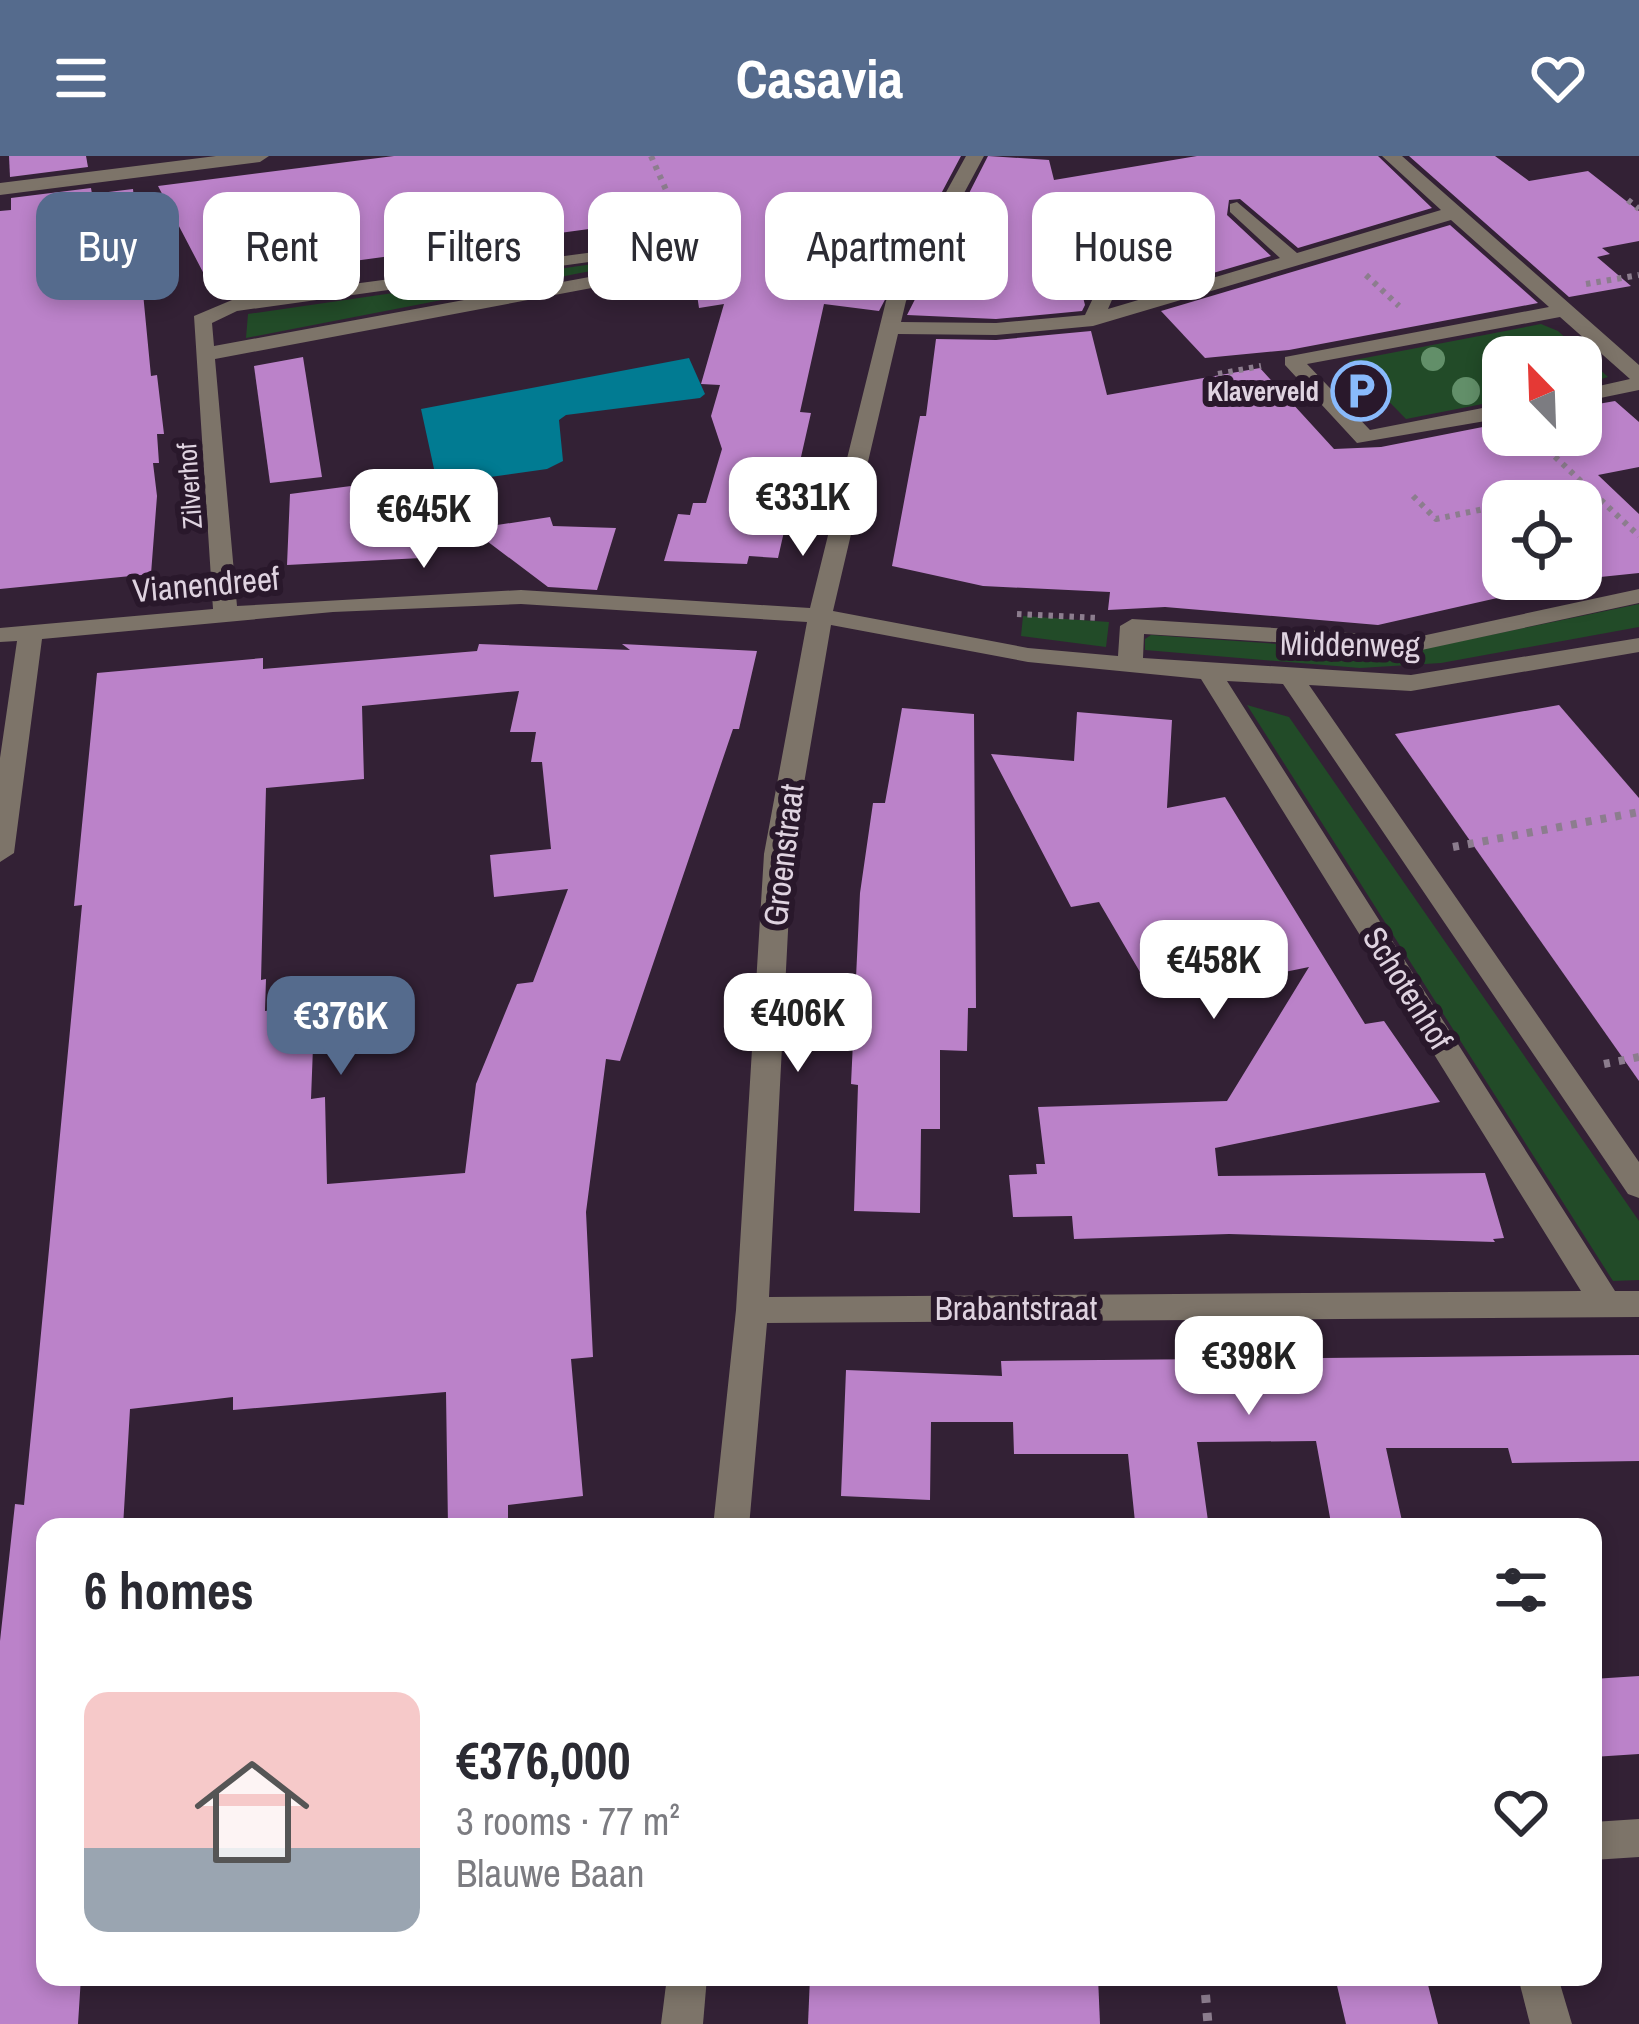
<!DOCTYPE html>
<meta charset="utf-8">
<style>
:root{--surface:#fff;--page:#f7f7f7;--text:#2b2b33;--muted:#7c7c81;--line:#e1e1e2;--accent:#556b8d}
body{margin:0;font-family:"Archivo Narrow",sans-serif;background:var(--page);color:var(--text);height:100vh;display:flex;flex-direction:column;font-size:45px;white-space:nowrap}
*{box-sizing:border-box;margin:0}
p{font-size:39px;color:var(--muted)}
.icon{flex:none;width:66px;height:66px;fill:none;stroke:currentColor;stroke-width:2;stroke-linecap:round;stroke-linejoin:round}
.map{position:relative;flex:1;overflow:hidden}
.details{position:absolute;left:36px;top:1362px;width:1566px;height:468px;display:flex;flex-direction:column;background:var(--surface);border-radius:24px;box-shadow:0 6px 18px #0003}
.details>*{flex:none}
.top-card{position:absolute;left:36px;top:36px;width:1569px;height:108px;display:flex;gap:24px}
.needle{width:78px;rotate:337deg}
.tools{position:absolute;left:1482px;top:180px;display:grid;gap:24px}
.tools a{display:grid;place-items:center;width:120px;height:120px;border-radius:24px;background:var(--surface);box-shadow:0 6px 18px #0003;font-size:60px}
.price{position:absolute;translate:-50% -102px;padding:0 27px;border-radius:24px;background:#fff;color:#222;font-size:39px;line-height:78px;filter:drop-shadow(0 3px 6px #0008)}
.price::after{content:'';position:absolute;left:50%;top:72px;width:36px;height:27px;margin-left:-18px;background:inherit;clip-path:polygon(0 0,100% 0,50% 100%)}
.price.on{background:var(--accent);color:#fff}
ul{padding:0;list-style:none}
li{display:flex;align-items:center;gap:36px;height:300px;padding:0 48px}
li+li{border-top:3px solid var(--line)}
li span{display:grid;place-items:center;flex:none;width:336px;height:240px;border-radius:24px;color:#555}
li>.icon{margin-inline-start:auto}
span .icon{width:144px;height:144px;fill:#fffc;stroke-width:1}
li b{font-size:51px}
h2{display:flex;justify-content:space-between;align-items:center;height:144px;padding:0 48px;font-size:51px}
.pill{padding:0 42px;border-radius:24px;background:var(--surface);box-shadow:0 6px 18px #0003;font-size:42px;line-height:108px}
.pill.on{background:var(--accent);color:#fff}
header{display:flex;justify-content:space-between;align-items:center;height:156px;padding:0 48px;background:var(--accent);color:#fff;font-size:54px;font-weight:800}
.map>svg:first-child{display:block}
</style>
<header><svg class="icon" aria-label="menu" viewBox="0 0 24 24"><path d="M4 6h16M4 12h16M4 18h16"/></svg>Casavia<svg class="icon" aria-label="heart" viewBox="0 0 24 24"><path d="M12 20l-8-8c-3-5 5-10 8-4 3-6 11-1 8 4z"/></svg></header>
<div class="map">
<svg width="1639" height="1868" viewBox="0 0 1639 1868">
<rect width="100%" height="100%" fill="#332135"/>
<!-- green -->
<g fill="#224b28">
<path d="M607,106L627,108L246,182L248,158Z"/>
<path d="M1541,168L1558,175L1608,221L1581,229V201H1503V244L1406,263L1349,205Z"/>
<path d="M1639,448V471L1441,507L1360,512L1145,494V483L1151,479L1404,497Z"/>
<path d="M1023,460L1109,466L1106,491L1021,480Z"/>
<path d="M1247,549L1289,561L1639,1065V1124L1613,1125Z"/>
</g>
<!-- water -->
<path fill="#017b92" d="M689,202L705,238L700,242L566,259L559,264L563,305L547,313L447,327L436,322L421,253Z"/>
<!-- building -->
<g fill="#bb82c9" fill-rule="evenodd">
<path d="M9,0H86L88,11L10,21Z"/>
<path d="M394,0H961L879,155L824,148L800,256L811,257L778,402L749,400L747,408L664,405L678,358L690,359L693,347H706L722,293L711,260L720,229L701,228L724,148L699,152L685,60L251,119L250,114L205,120L158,30Z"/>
<path d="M988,0L1049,4L1054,24L1197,0H1378L1432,52L1298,92L1240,43L1229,44L1227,59L1271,100L1145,137L1058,42L1085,149L1082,155L996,163L907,159Z"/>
<path d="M1409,0H1495L1529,25L1588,15L1639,55V85L1602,92L1610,98L1597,101L1631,130L1569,141Z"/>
<path d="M91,32L92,38L133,33L151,220L157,219L164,278H157L159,307H153L157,340L151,418L0,433V55L11,54V42Z"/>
<path d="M1450,69L1538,147L1289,194L1205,202L1161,155Z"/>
<path d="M1091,175L1107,239L1260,212L1334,293L1381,291L1503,267V279H1581V251L1615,245L1639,266V311L1598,319L1639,358V417L1581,423V345H1503V423H1581L1378,469L1165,451L1108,454L1110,436L983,430L892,410L920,260H926L936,183L996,184Z"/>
<path d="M303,201L322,321L270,327L254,210Z"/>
<path d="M389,325L394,349L423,347L421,402L287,409L290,338Z"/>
<path d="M550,361L553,370L616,372L597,434L548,431L471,373Z"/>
<path d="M479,488L630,494L622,488L757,495L739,573H733L620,905L606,903L586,1056L593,1201L571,1203L583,1340L508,1349V1371H448L446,1236L233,1254V1241L130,1253L123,1371H45V1821H81L78,1868H0V1485L15,1348L24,1349L37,1219L82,749L74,750L97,517L263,502V513L477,495ZM519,535L510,576H536L531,606H542L551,693L490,699L494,741L568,733L533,826L517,828L476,928L465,1017L327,1028L325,941L311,943L313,891L301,892L299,851L265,855L266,823L261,824L266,632L364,623L362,550Z"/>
<path d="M1559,549L1639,642V925L1395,578Z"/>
<path d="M902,552L974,558L976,852H968L967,895L940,894V973H921L920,1057L854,1055L858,929L851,928L860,737L873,647H885Z"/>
<path d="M1077,556L1172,564L1167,652L1225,641L1365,868L1384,865L1440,946L1215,992L1218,1020L1485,1017L1504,1082L1493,1083L1495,1086L1229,1078L1074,1083L1072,1060L1013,1061L1009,1019L1037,1018L1036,1008H1045L1038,951L1227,945L1309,811L1232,827L1223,811L1147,828L1099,746L1071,751L991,598L1074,605Z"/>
<path d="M1639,1199V1305L1512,1307L1508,1292H1386L1402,1365L1331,1367L1316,1285L1197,1286L1208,1365L1135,1366L1128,1298H1014L1013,1266H931L930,1344L841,1340L846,1214L1002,1220L1001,1205Z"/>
<path d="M1639,1520V1598L1593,1601V1523Z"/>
<path d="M810,1821H1098L1100,1868H808Z"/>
<path d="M1335,1821H1426L1438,1868H1346Z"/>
</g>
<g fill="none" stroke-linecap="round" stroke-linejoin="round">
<!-- path-far2 -->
<g stroke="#8c7d8e" stroke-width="6" stroke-dasharray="4.5 6" stroke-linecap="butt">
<path d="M651,0L682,70"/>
<path d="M1628,44L1639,53"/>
<path d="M1366,119L1399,150"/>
<path d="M1586,128L1639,119"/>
<path d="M1218,218L1261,210"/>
<path d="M1532,279L1639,380"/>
<path d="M1413,340L1436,363L1503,349"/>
<path d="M1524,345L1587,332"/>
<path d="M1017,458L1098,462"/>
</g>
<!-- path-far1 -->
<g stroke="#8c7d8e" stroke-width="8" stroke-dasharray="6 9" stroke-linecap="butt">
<path d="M1453,691L1639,656"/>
<path d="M1604,908L1639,901"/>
</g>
<!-- path -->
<path stroke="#8c7d8e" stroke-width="9" stroke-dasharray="8 10" stroke-linecap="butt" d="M1204,1821L1208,1868"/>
<!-- minor -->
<g fill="#7d7469" fill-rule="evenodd">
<path d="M216,0H269L260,6L0,39V27Z"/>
<path d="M966,0H984L906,145L901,166L996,167L1085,159L1104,119L1121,123L1108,153L1280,102L1230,56V48L1237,46L1297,97L1441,54L1382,0H1402L1639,209V234L1581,246V234L1630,223L1560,161L1307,208L1370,274L1503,248V262L1357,287L1285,209V201L1549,151L1451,64L1093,170L996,179L898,178L833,455L1028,492L1118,500L1120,470L1132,463L1417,481L1639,433V447L1417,495L1144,478L1143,502L1411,519L1639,482V496L1411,535L1309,529L1639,1006V1042L1628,1038L1283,528L1227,525L1615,1135H1639V1161L767,1167L749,1371H713L736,1154L764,698L807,466L521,448L333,456L42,483L14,697L0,706V602L17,485L0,486V472L213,453L194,160L232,144L655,88L675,95L677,108L650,121L215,203L237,450L521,434L810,452L886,145ZM625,101L658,102L638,112L214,190L212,167L237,155ZM831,469L1028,506L1201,523L1581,1135L769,1141L792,698Z"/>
<path d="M1639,1663V1701L1593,1704V1666Z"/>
<path d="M667,1821H707L703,1868H661Z"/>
<path d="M1518,1821H1558L1572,1868H1530Z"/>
</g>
</g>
<!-- trees -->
<g fill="#628f69">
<circle cx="1433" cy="203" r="12"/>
<circle cx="1466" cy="235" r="14"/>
</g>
<!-- icons -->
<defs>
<symbol id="parking-ring" viewBox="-11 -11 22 22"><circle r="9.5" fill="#29182b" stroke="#89bafc" stroke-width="1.5"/><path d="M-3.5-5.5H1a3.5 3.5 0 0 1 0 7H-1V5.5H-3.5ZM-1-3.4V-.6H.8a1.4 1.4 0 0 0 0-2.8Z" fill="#89bafc"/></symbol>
</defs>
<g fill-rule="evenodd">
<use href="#parking-ring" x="1328" y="202" width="66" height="66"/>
</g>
<g text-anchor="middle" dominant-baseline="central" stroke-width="12" stroke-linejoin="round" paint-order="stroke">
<!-- far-poi labels -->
<g font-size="27" font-weight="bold" fill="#dfd3e0" stroke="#29182b" text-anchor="end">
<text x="1319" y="235">Klaverveld</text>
</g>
<!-- far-street labels -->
<g font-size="27" fill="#dfd3e0" stroke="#29182b">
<text transform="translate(189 330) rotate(-94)">Zilverhof</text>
</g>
<!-- street labels -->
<g font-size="33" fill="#dfd3e0" stroke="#29182b">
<text transform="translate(206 428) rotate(-5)">Vianendreef</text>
<text transform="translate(1350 488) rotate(1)">Middenweg</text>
<text transform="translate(783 699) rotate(-83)">Groenstraat</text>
<text transform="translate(1408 832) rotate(58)">Schotenhof</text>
<text x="1016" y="1152">Brabantstraat</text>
</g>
</g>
</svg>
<div class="tools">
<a><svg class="needle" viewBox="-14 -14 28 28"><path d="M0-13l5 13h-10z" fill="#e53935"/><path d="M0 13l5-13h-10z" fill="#7c7c81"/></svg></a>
<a><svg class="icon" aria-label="locate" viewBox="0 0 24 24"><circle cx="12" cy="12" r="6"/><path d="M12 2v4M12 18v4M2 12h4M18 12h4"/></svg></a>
</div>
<b class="price" style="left:803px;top:403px">€331K</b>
<b class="price" style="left:424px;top:415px">€645K</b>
<b class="price" style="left:1214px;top:866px">€458K</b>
<b class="price" style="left:798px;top:919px">€406K</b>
<b class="price on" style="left:341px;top:922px">€376K</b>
<b class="price" style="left:1249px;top:1262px">€398K</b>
<div class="top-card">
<a class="pill on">Buy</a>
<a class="pill">Rent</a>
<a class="pill">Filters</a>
<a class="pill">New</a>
<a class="pill">Apartment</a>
<a class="pill">House</a>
</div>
<section class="details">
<h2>6 homes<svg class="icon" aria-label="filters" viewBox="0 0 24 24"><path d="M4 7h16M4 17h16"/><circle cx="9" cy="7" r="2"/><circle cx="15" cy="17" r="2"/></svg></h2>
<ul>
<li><span style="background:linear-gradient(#f6c9c9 65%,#9aa5b1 0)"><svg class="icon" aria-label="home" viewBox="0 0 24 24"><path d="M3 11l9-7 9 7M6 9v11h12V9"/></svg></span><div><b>€376,000</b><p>3 rooms · 77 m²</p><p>Blauwe Baan</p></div><svg class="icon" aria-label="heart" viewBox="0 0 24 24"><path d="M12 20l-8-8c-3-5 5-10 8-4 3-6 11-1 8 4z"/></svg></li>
</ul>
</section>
</div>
